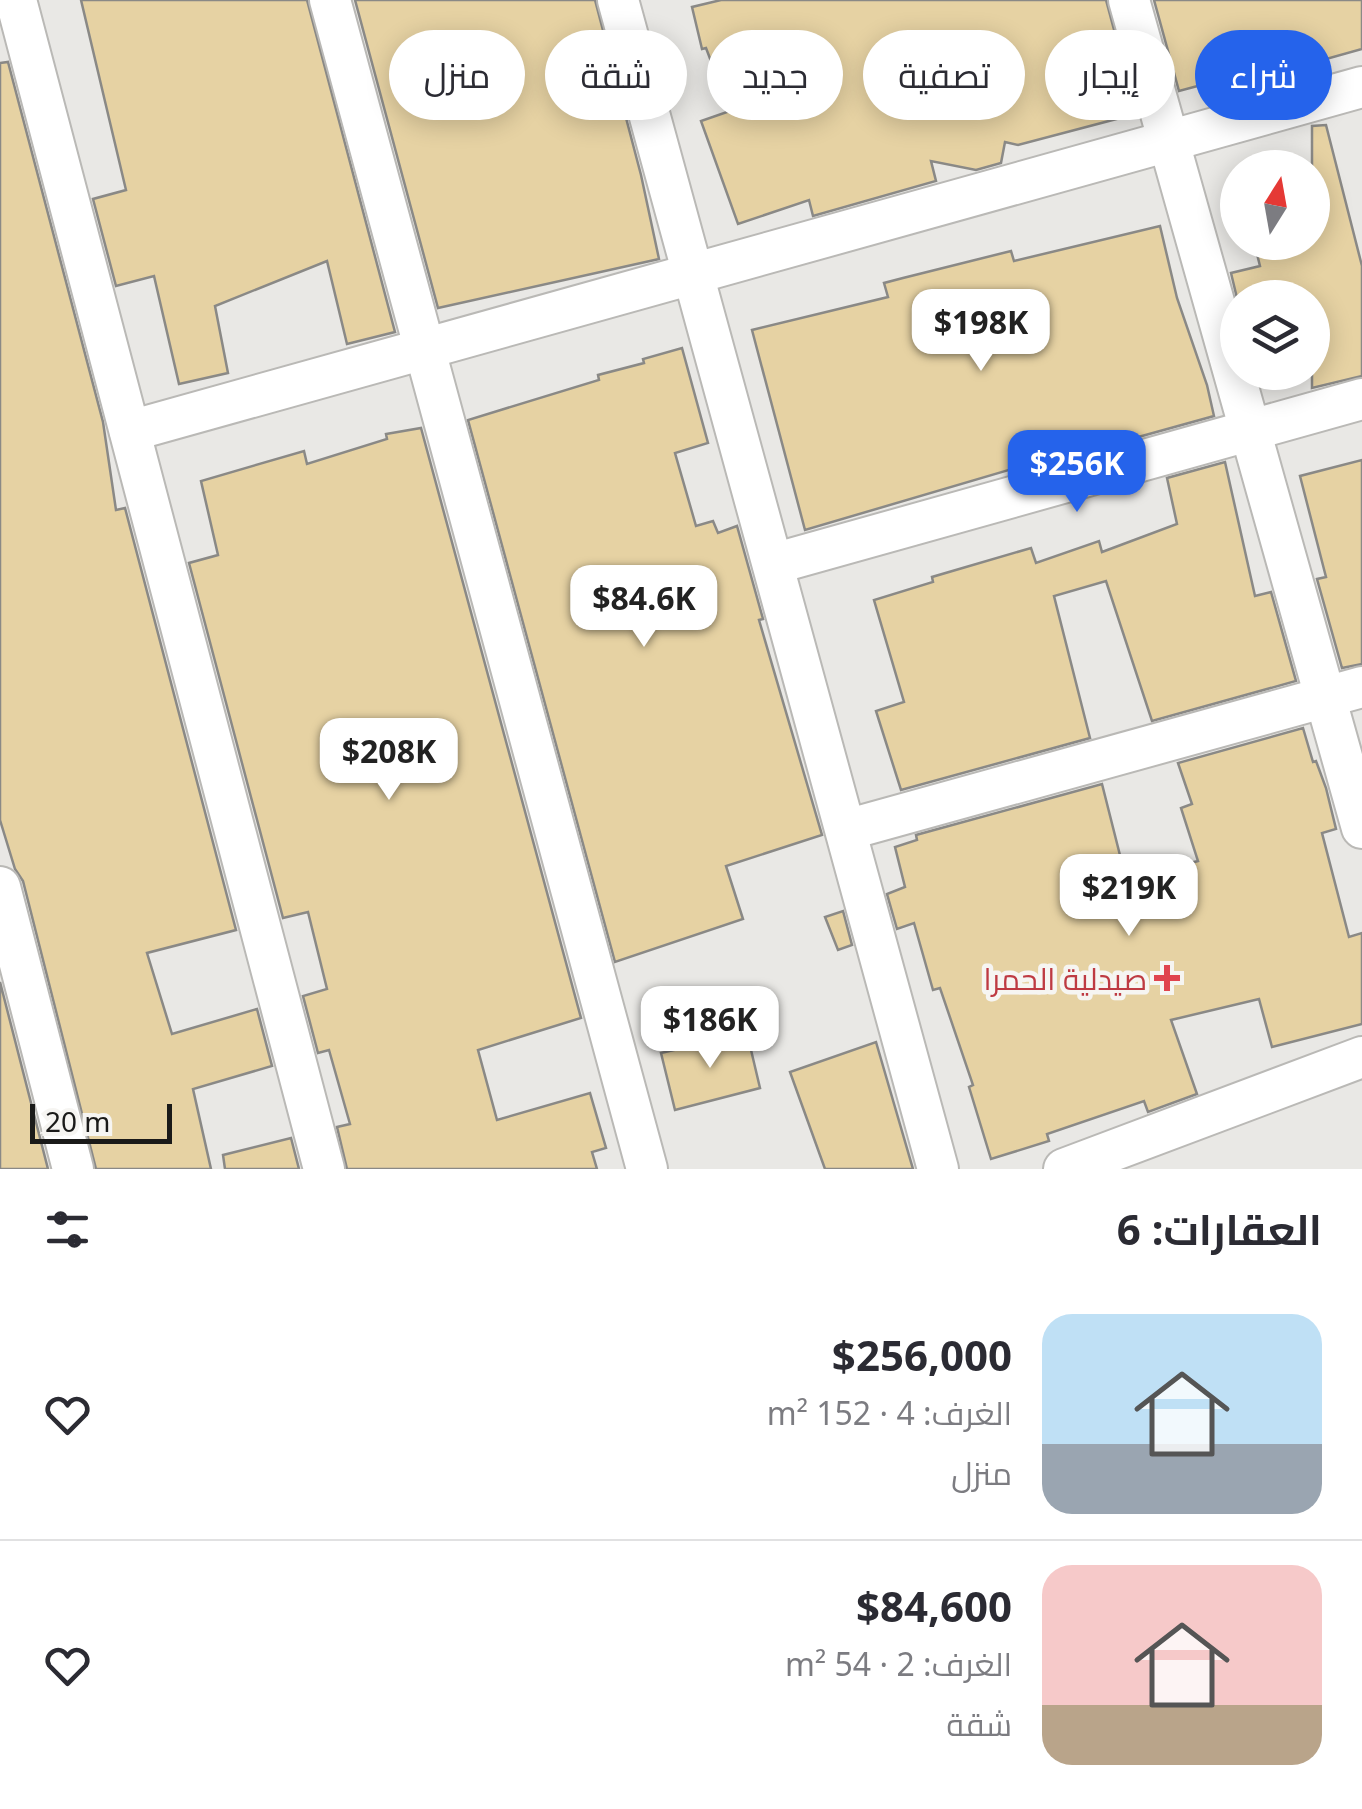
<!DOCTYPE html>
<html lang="ar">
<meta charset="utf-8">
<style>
:root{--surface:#fff;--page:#f2f2f3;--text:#2b2b33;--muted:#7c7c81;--line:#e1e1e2;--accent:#2563eb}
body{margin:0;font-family:"Noto Sans",Cairo,sans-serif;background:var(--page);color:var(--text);direction:rtl;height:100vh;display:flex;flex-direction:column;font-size:38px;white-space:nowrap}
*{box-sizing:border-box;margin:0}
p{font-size:32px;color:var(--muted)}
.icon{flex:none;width:55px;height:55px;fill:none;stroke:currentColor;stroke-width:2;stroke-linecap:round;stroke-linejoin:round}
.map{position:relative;height:1169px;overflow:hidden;direction:ltr}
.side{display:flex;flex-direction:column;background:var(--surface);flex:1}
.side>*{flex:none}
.hud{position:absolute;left:30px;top:30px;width:1302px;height:90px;direction:rtl;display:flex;gap:20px}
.needle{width:65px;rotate:11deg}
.buttons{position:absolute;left:1220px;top:150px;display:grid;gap:20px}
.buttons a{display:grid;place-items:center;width:110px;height:110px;border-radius:50%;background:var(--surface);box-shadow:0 5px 25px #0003;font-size:50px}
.scale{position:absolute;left:30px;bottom:25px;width:142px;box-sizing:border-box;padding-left:10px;border:5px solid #1a1a19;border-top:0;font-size:28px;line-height:35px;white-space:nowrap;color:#1a1a19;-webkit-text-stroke:8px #f6f5f2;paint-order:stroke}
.price{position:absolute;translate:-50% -85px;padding:0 22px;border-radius:20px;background:#fff;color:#222;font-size:32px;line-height:65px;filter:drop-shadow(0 2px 5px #0008)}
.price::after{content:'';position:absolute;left:50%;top:60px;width:30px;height:22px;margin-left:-15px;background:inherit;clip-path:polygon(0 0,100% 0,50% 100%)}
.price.selected{background:var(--accent);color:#fff}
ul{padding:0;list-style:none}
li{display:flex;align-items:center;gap:30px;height:250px;padding:0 40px}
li+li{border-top:2px solid var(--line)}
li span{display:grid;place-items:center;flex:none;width:280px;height:200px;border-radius:30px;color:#555}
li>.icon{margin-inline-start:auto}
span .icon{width:120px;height:120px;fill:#fffc;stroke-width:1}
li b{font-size:42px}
h2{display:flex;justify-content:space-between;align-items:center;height:120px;padding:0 40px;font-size:42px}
.tag{padding:0 35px;border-radius:45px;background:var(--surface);box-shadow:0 5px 25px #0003;font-size:35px;line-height:90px}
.tag.selected{background:var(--accent);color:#fff}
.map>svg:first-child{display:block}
</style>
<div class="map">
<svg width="1362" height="1169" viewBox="0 0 1362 1169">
<rect width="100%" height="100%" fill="#e9e8e5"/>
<!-- building -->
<g fill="#e6d2a3" stroke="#8a8986" stroke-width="2.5">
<path d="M81,0H307L395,332L347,344L327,261L215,306L228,373L179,384L154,276L116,286L93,199L126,190Z"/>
<path d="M355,0H595L641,175L659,259L438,308Z"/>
<path d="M721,0H1106L1134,104L1122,107L1124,117L1018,145L1005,142L1001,163L976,170L931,161L936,181L813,216L809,200L738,224L701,121L730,111L706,48L702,49L692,7Z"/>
<path d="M1154,0H1362V49L1312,63L1310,56L1179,91Z"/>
<path d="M8,62L103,422L116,510L125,508L236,930L147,953L172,1034L257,1009L272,1066L193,1089L211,1169H96L23,881L15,869L0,820V63Z"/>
<path d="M1326,125L1362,266V376L1312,388V298H1237L1231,273L1260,266L1254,242H1312V126Z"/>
<path d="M1160,226L1177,298L1207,385L1214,416L1023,469L1022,466L805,530L752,330L888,297L884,283L903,278L1011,251L1014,261Z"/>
<path d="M682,348L708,443L675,453L696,526L713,521L718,533L737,526L763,619L759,620L822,835L726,866L743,919L615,962L468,420L599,380L598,375L644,363L643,359Z"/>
<path d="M421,428L581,1018L478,1050L497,1120L590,1093L606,1148L592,1152L597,1169H347L337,1127L350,1124L329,1050L318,1053L303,996L327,989L308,912L283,918L189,563L218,555L201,481L304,451L307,464L387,439L386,434Z"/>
<path d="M1362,460V664L1342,668L1317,579L1326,577L1300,476Z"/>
<path d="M1225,462L1255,596L1271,592L1296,681L1152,721L1106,581L1054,596L1090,738L901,790L876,711L904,702L874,600L933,582L932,577L1031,548L1036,563L1099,541L1102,552L1177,524L1167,478Z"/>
<path d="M1303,728L1313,762L1316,761L1326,788L1336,829L1322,833L1349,937L1362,933V1024L1272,1047L1259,999L1171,1020L1197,1094L1148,1112L1144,1101L1047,1134L1049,1141L991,1159L969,1087L973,1085L940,988L933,990L914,923L897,929L887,894L905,887L895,847L917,840L916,835L1102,784L1126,879L1198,861L1181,808L1192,804L1178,763Z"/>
<path d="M843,911L852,945L838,950L825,917Z"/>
<path d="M0,982L48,1169H0Z"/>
<path d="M747,1033L760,1088L675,1110L661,1053Z"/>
<path d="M876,1042L913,1169H825L790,1072Z"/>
<path d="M291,1138L299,1169H225L223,1155Z"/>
</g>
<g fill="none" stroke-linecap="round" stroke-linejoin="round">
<defs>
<g id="street">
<path d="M16,0L324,1169"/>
<path d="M330,0L647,1169"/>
<path d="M618,0L938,1169"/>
<path d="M1129,0L1362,828"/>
<path d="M130,431L1362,87"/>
<path d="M773,564L1362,399"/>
<path d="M846,830L1362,687"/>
<path d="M0,887L73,1169"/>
<path d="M1064,1169L1362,1057"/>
</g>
</defs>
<!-- street casing -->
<use href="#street" stroke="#bab9b6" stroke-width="44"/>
<!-- street -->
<use href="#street" stroke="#fff" stroke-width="40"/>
</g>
<!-- markers -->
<path fill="#e0444e" stroke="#f6f5f2" stroke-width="4" d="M1162 963h10v10h10v10h-10v10h-10v-10h-10v-10h10z"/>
<g text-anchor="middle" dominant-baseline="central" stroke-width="9" stroke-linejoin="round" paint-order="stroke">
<!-- health labels -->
<g font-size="30" fill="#be3a42" stroke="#f6f5f2" text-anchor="end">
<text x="1147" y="978">صيدلية الحمرا</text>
</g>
</g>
</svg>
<div class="buttons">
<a><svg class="needle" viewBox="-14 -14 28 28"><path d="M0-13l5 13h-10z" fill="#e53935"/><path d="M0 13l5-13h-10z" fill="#7c7c81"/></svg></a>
<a><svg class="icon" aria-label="layers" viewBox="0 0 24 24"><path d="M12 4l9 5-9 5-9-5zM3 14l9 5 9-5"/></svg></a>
</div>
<div class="scale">20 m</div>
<b class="price" style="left:981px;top:374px">$198K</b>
<b class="price selected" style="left:1077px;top:515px">$256K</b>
<b class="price" style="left:644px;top:650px">$84.6K</b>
<b class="price" style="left:389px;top:803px">$208K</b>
<b class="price" style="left:1129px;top:939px">$219K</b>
<b class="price" style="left:710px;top:1071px">$186K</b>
<div class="hud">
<a class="tag selected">شراء</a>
<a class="tag">إيجار</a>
<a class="tag">تصفية</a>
<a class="tag">جديد</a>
<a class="tag">شقة</a>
<a class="tag">منزل</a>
</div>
</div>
<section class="side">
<h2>العقارات: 6<svg class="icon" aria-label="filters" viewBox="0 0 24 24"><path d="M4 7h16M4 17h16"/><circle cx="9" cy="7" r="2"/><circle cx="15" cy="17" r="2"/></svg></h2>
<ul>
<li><span style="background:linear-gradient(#bfe0f5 65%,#9aa5b1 0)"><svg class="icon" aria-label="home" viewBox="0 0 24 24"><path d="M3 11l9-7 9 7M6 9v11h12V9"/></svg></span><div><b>$256,000</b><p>الغرف: 4 · 152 m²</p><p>منزل</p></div><svg class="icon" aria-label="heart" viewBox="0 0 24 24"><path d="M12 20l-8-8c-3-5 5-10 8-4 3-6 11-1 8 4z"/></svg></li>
<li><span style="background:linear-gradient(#f6c9c9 70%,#b9a48a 0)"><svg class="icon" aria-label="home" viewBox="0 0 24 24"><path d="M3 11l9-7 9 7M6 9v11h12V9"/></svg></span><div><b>$84,600</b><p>الغرف: 2 · 54 m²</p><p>شقة</p></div><svg class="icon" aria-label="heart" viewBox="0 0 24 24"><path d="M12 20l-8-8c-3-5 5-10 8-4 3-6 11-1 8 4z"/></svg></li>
</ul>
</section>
